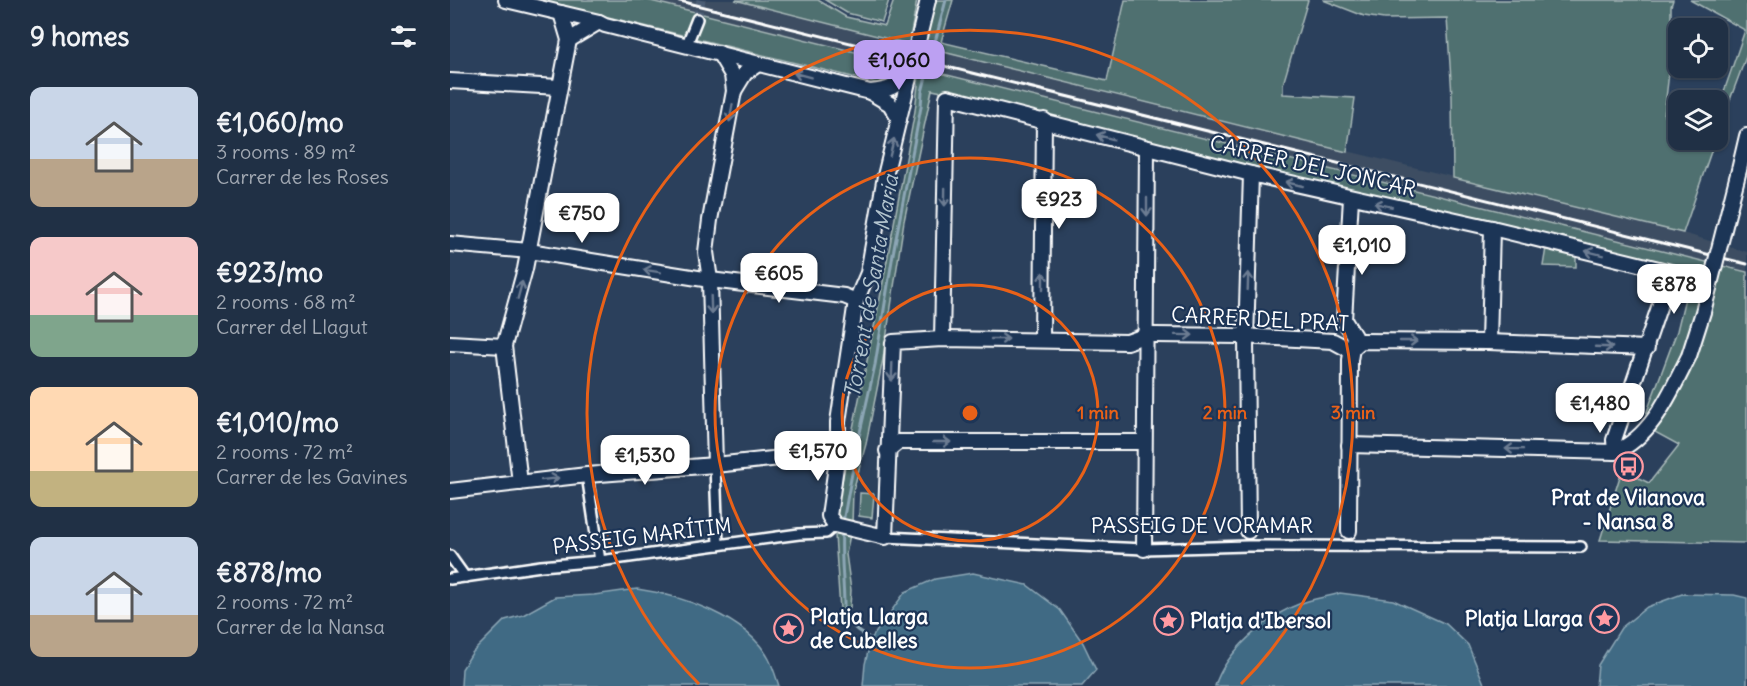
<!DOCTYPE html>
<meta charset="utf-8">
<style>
:root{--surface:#203045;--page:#2d3c50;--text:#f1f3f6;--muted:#a2a9b3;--line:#3d4b5e;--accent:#bca0f2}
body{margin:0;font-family:Delius,sans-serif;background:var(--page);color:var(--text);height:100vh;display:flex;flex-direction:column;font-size:22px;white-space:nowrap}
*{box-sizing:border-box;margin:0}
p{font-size:20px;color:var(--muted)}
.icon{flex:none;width:33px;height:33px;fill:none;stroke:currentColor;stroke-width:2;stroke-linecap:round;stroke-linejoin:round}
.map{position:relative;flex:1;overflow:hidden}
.details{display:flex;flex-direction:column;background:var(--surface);width:450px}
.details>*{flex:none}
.controls{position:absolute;left:1218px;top:18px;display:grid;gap:12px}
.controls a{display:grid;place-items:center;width:60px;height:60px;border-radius:12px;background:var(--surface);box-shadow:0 2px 4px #0004,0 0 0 2px var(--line);font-size:30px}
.price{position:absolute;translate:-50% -51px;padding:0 14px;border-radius:12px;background:#fff;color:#222;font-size:20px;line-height:39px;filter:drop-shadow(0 2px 3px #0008)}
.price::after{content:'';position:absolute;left:50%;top:36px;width:18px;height:14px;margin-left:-9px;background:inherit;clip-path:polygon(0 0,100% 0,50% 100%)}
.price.current{background:var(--accent);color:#111}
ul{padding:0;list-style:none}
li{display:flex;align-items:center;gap:18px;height:150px;padding:0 30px}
li span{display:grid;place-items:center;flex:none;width:168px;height:120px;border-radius:12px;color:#555}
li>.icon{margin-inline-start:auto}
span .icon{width:72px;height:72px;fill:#fffc;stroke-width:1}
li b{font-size:26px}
h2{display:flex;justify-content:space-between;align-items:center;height:72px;padding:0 30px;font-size:26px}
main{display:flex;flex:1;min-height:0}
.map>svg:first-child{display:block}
</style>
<main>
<section class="details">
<h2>9 homes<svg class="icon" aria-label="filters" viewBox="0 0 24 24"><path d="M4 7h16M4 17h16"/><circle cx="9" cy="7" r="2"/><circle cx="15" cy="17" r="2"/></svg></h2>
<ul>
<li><span style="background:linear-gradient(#c9d6e8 60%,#b9a48a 0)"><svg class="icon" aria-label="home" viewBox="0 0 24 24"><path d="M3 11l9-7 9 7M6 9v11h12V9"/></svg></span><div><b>€1,060/mo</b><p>3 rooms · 89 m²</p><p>Carrer de les Roses</p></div></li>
<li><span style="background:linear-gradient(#f6c9c9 65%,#7fa58c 0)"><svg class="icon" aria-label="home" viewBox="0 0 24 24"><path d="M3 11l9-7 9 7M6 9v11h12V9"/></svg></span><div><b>€923/mo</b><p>2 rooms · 68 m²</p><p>Carrer del Llagut</p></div></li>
<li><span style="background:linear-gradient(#ffd9b3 70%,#c2b280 0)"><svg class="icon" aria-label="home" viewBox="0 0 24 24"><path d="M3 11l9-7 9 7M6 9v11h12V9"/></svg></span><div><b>€1,010/mo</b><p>2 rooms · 72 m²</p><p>Carrer de les Gavines</p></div></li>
<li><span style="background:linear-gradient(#c9d6e8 65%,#b9a48a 0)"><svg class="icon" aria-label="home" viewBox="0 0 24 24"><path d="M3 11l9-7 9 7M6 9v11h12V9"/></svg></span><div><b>€878/mo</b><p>2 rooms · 72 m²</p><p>Carrer de la Nansa</p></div></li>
</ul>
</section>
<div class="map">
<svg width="1297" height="686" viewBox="0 0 1297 686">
<rect width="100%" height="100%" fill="#2b405c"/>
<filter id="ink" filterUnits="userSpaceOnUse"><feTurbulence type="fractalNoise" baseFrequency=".0167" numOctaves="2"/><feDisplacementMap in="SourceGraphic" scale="12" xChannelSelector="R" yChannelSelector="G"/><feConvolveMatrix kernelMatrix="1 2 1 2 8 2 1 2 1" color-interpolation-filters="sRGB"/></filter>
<g filter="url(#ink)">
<!-- built -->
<g fill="#3c4d62">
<path d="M197,0H285L459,44L453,64Z"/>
<path d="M488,51L1233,233L1297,252V272L485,72Z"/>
</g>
<!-- green -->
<g fill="#507070" stroke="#a8b8b8" stroke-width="1.5">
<path d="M89,0H197L453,64L444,78L427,83Z"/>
<path d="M285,0H368L396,17L435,26L444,0H467L459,44Z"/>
<path d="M375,0H439L432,22L397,13Z"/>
<path d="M485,0H503L491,42L657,81L675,0H858L833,84V94L905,98L897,152L489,51L485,72L1297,272V543L1150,540L1172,470L1199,483L1229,445L1192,425L1227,331L1242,269L850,178L550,104L482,90L454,221L433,359L416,444L403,491L402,525L396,554L401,590L400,607L394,618L390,610L384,520L430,298L465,111L470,67Z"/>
<path d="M873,0H1223L1221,6V55L1214,116L1220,123L1228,122V140H1265L1233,233L1003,178L1002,96L997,18L934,19L914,16Z"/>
<path d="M1240,0H1297V54L1268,132V109L1295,30Z"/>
<path d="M1096,248L1126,255V267L1093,266Z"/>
<path d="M410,493L424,494L422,518L409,516Z"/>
</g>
<!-- water -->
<g fill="#3f6b84" stroke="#8ca6b5" stroke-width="1.5">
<path d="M523,573L577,585L610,610L633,643L646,670L632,686H413L415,664L421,639L455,592L485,579Z"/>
<path d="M187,589C230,595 297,617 319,659C323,667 326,677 329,686H11L12,669L22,653L55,620L73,615L105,597L144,595Z"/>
<path d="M890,593L943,600L996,624L1018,645L1035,686H765C775,653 817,616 849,604C862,599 877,597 890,593Z"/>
<path d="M1232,594L1284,595L1297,598V686H1146L1148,665L1171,628L1197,607Z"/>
</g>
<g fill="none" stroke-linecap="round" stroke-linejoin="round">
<!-- stream -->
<g stroke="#8ca6b5" stroke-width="3">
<path d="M393,522L407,446L425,365L443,254L471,107L472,92L496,0"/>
<path d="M392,531C390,560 395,588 394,617L407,630L421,639"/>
</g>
<!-- pedestrian-tunnel -->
<path stroke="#4b5d74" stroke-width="9" stroke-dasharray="9 4.5" stroke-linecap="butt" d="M247,19L251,0"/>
<defs>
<g id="pedestrian">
<path d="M239,39L247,19"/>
<path d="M265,465L268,545"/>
<path d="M137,475L150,561"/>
<path d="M435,537L694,549L798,546L1131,547"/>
<path d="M0,556L15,577"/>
<path d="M0,579L91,566L150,561L349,534L376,533L385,525"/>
</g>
<g id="minor">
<path d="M56,0L149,22L155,25L420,92C440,90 446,88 458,71"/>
<path d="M478,0L435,176L418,273L406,301L388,422V452L379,516L385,525L435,537L443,342L492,339L677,342L697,335H706L790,336L883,341L896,348H903"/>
<path d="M119,40L149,22"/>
<path d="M269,53L282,75L284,91"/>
<path d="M0,81L109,87"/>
<path d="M420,92L440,104L449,119"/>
<path d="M1289,170L1297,136"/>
<path d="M0,244L79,251L260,280L394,296L406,301"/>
<path d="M492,339L497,97L801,174L1042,228L1221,272L1164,440L1165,452"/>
<path d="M592,339L594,120"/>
<path d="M1039,342L1042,228"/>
<path d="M0,343L54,346"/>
<path d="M903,348L911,341L1039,342L1197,348"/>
<path d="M899,445L1165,452C1203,436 1221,391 1239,356"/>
<path d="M437,451L448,442H694"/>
<path d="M265,465L260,280L256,252L260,220L284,91L295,73L308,64"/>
<path d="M70,483L54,346L75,269L119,40L111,13"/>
<path d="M0,491L137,475L265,465L388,452"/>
<path d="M798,531L796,340L801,174"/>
<path d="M899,531L900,360L904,336L894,320L901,198"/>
<path d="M694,549L697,148"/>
</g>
</defs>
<!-- pedestrian casing -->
<use href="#pedestrian" stroke="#fff" stroke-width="14"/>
<!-- minor casing -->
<use href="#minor" stroke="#fff" stroke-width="18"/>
<!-- pedestrian -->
<use href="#pedestrian" stroke="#1d3557" stroke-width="9"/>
<!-- minor -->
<use href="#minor" stroke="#1d3557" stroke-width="14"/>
<!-- rail -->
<path stroke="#fff" stroke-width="3" d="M226,0L1297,264"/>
<defs>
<path id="minor-bridge" d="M1239,356L1253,312L1289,170"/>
</defs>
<!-- minor-bridge casing -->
<use href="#minor-bridge" stroke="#fff" stroke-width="18" stroke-linecap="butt"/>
<!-- minor-bridge -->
<use href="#minor-bridge" stroke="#1d3557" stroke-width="14"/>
</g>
<!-- one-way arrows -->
<defs><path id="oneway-shaft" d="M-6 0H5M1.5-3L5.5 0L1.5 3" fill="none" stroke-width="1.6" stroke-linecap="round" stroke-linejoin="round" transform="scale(1.5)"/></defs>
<g stroke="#6c7c92">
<use href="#oneway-shaft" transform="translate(352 75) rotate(-165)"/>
<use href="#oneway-shaft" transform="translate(281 113) rotate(100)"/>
<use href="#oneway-shaft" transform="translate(655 137) rotate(-165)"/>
<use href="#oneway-shaft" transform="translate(442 147) rotate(-76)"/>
<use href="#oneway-shaft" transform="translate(844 184) rotate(-167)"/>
<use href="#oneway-shaft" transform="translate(495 197) rotate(91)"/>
<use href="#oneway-shaft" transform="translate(933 205) rotate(-168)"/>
<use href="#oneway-shaft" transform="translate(697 207) rotate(90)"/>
<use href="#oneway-shaft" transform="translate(1144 253) rotate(-166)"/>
<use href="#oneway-shaft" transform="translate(202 271) rotate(-171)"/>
<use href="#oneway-shaft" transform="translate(593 281) rotate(-90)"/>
<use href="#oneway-shaft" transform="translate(798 281) rotate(-88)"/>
<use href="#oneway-shaft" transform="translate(70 290) rotate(-75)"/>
<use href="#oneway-shaft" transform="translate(261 305) rotate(88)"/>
<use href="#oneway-shaft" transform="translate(734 335) rotate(1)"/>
<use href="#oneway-shaft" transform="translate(550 339)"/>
<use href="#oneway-shaft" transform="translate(959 341)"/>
<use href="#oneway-shaft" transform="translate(1154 347) rotate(2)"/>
<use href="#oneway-shaft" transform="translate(442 372) rotate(92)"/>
<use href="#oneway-shaft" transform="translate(492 442)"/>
<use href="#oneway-shaft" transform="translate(1064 449) rotate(-179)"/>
<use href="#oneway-shaft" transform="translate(100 479) rotate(-7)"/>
</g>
</g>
<!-- distance rings -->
<g fill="none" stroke="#e96118" stroke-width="3">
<circle cx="520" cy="413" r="128"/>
<circle cx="520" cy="413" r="255"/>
<path d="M249 684A383 383 0 1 1 791 684"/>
</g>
<!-- icons -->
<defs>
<symbol id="bus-ring" viewBox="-11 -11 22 22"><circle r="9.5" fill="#1d3557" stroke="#ff9aa2" stroke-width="1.5"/><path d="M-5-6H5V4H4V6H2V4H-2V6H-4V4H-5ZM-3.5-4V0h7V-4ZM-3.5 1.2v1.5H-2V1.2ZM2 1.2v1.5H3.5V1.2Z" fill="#ff9aa2"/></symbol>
<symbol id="sight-ring" viewBox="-11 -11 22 22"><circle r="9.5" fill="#1d3557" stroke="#ff9aa2" stroke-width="1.5"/><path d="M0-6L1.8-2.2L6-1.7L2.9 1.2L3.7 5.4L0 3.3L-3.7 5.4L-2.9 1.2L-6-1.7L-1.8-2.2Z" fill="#ff9aa2"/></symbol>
</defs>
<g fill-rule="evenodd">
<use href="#bus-ring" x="1162" y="450" width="33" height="33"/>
<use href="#sight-ring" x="1138" y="602" width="33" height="33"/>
<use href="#sight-ring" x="702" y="604" width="33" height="33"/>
<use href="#sight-ring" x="322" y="612" width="33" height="33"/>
</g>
<g text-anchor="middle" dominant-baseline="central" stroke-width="4.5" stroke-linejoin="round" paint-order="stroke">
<!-- street labels -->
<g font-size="21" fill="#fff" stroke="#1d3557">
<text transform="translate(863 166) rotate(13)">CARRER DEL JONCAR</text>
<text transform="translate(810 319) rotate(3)">CARRER DEL PRAT</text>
<text x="752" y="525">PASSEIG DE VORAMAR</text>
<text transform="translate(192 536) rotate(-7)">PASSEIG MARÍTIM</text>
</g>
<!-- poi labels -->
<g font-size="21" font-weight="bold" fill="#fff" stroke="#1d3557" text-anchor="start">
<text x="1178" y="497" text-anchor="middle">Prat de Vilanova<tspan x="1178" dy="24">- Nansa 8</tspan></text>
<text x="360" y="616">Platja Llarga<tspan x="360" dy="24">de Cubelles</tspan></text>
<text x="1133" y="618" text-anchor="end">Platja Llarga</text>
<text x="740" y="620">Platja d'Ibersol</text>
</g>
<!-- water labels -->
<g font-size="22" font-style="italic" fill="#b2c4ce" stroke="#1d3557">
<text transform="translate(421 286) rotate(-80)">Torrent de Santa Maria</text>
</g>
</g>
<circle cx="520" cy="413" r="9" fill="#e96118" stroke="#1d3557" stroke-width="3"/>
<g font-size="18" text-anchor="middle" font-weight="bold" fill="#e96118" stroke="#1d3557" stroke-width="4.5" stroke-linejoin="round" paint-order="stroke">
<text x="648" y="419">1 min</text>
<text x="775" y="419">2 min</text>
<text x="903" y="419">3 min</text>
</g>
</svg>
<div class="controls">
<a><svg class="icon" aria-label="locate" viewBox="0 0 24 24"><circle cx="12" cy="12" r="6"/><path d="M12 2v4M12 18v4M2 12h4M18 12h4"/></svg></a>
<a><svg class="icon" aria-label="layers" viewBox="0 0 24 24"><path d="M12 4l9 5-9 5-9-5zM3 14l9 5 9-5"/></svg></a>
</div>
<b class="price current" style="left:449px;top:91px">€1,060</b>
<b class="price" style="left:609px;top:230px">€923</b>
<b class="price" style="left:132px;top:244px">€750</b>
<b class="price" style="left:912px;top:276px">€1,010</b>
<b class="price" style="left:329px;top:304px">€605</b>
<b class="price" style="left:1224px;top:315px">€878</b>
<b class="price" style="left:1150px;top:434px">€1,480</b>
<b class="price" style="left:368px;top:482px">€1,570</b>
<b class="price" style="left:195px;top:486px">€1,530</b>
</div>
</main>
